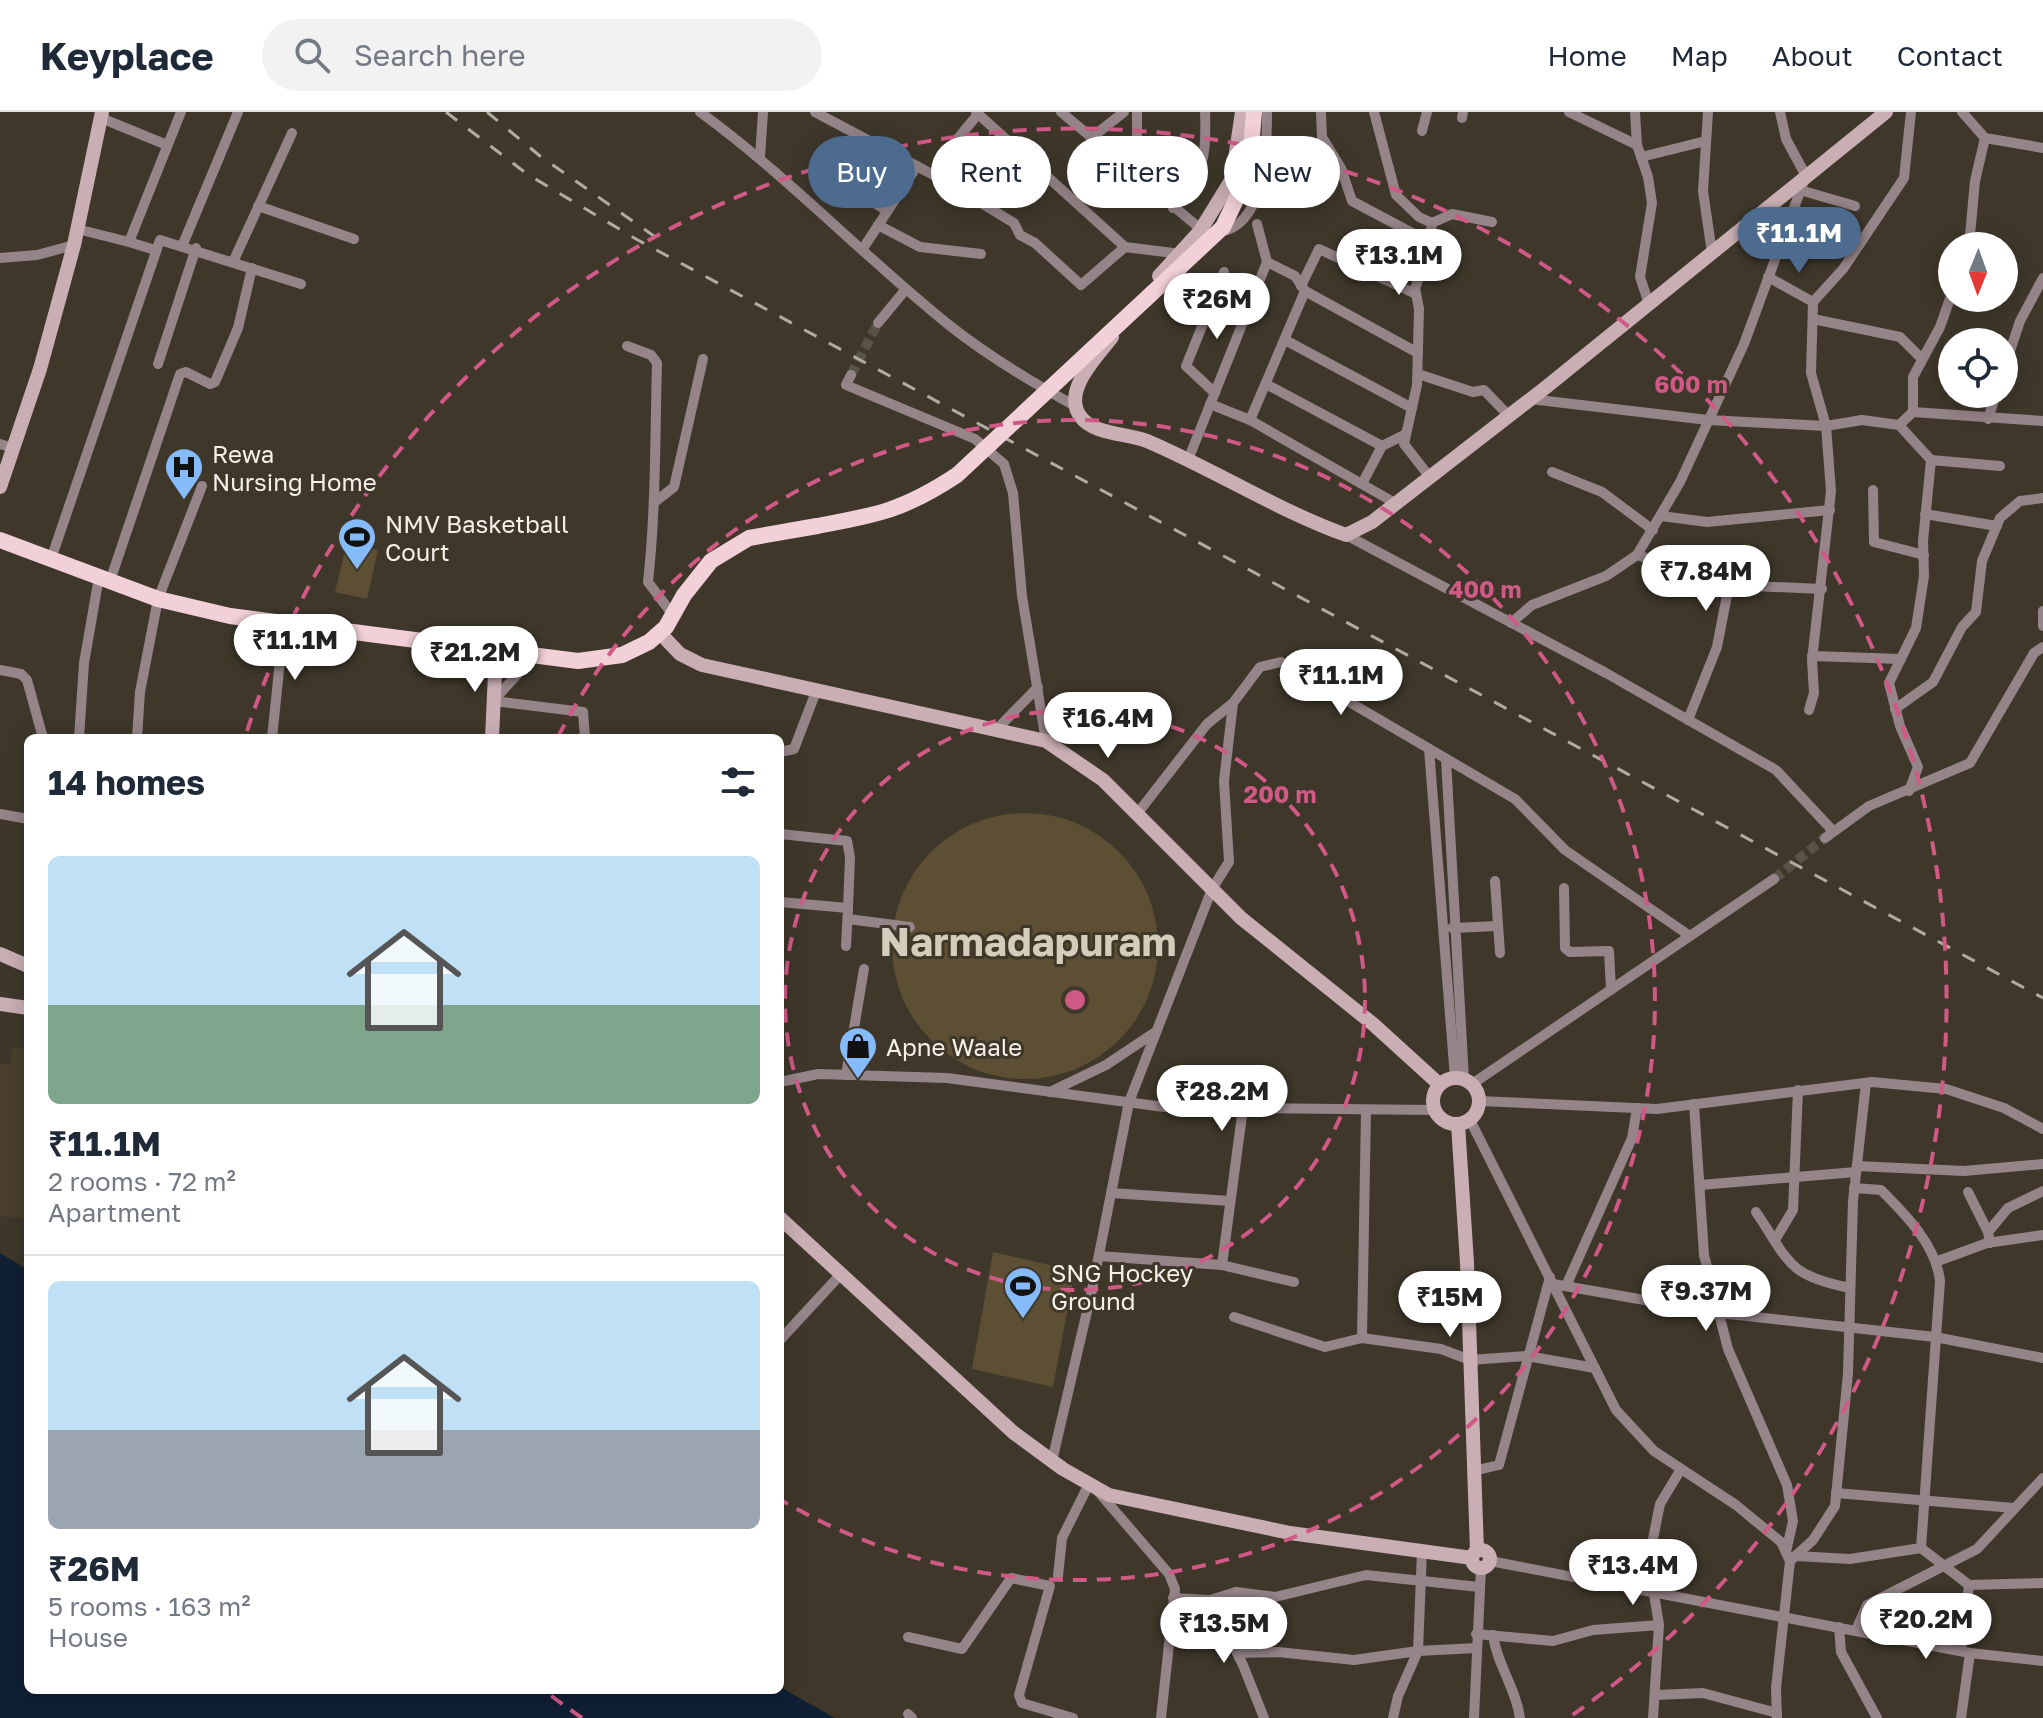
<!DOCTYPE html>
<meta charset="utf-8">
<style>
:root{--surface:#fff;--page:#f2f2f3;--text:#1f2937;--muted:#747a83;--line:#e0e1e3;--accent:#4d6b8f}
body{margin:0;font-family:"Golos Text",sans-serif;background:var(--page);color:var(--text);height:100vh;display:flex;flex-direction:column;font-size:30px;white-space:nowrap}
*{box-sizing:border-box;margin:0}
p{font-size:26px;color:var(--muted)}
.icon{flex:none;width:44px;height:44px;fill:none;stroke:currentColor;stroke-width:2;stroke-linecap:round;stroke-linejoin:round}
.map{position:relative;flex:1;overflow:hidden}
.sheet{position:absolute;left:24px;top:622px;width:760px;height:960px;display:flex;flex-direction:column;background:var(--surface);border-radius:12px;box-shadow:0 4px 20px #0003}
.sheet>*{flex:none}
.guide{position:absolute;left:808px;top:24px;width:760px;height:72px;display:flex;gap:16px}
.needle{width:52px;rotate:181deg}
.fabs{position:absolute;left:1938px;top:120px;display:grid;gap:16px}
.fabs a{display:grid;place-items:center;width:80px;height:80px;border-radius:50%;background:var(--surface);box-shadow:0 4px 20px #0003;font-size:40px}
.price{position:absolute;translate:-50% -68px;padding:0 18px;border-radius:28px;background:#fff;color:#222;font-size:26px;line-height:52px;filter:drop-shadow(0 2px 4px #0008)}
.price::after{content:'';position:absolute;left:50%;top:48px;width:24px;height:18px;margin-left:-12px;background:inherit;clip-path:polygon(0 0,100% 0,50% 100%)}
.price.on{background:var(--accent);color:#fff}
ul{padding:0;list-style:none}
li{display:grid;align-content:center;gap:16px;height:424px;padding:0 24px}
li+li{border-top:2px solid var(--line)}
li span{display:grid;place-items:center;height:248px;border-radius:12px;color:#555}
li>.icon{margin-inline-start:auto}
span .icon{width:144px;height:144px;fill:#fffc;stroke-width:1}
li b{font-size:34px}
h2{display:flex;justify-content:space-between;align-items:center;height:96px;padding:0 24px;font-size:34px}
.chip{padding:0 28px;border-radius:36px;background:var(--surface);box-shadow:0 4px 20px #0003;font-size:28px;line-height:72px}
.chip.on{background:var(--accent);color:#fff}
header{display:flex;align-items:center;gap:48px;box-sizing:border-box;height:112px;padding:0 40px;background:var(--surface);border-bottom:2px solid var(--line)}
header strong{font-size:38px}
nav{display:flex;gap:44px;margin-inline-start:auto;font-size:28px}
.search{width:560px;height:72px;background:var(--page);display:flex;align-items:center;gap:20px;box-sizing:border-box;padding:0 28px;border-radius:44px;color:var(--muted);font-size:30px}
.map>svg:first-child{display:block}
</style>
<header>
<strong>Keyplace</strong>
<div class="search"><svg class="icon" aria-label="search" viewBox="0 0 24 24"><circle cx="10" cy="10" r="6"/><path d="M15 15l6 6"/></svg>Search here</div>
<nav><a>Home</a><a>Map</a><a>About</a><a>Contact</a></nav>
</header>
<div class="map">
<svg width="2043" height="1606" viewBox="0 0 2043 1606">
<rect width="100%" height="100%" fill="#3e372a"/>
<!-- built -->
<path fill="#493f2c" d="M13,934L28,937V1107L0,1104V952H10Z"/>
<!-- green -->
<g fill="#5c4f34">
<path d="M347,431L378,438L367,487L335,480Z"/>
<circle cx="1025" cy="834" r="133"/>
<path d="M993,1140L1075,1159L1053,1275L972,1257Z"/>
</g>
<!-- water -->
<path fill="#101f34" d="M0,1141L28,1158V1578H780V1575L835,1606H0Z"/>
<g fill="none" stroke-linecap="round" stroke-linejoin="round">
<!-- street-tunnel -->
<g stroke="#595347" stroke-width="10" stroke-dasharray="10 5" stroke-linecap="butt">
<path d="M851,263L878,211"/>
<path d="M1774,767L1825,726"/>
</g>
<!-- street -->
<g stroke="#958488" stroke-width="10">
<path d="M700,0C789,65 863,144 949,213C989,245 1033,271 1077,295"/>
<path d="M815,0L943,68L1014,111L1020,123L1035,131L1081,173L1125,135L1181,142"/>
<path d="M976,0L1125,135"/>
<path d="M1061,0L1203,119"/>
<path d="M1137,0V66"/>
<path d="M1321,0L1322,25L1341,56L1352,89L1429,130"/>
<path d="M1374,0L1396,83L1419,105L1432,111L1427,146L1415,176L1419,197L1417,273L1404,332L1429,364"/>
<path d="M1569,0L1637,33"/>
<path d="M1635,0L1637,33L1648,65L1652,91L1640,165L1649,192"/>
<path d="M1708,0L1703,79L1712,141"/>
<path d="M1780,0L1786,27L1806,64"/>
<path d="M1962,0L1985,26L2043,36"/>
<path d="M101,6L167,33"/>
<path d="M1462,6L1463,0"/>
<path d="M1422,19L1427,0"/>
<path d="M1091,26L1124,0"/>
<path d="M760,45L763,0"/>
<path d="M1641,45L1706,29"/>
<path d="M943,68L955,30L978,2"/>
<path d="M842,69L887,99"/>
<path d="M1800,78L1855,94"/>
<path d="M258,94L354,127"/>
<path d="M1173,96C1204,63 1207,44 1205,0"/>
<path d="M1432,111L1452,102L1492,110"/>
<path d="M878,113L920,135L981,142"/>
<path d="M77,117L129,130L181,0"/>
<path d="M1219,120C1266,114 1267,35 1267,0"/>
<path d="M129,130L155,138"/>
<path d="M183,132L238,0"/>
<path d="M1969,134L1975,69L1985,26"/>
<path d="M862,138L917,54"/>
<path d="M0,146L37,143L74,133"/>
<path d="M233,150L292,21"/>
<path d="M1267,150L1295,164L1305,179L1418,241"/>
<path d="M1768,165L1813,190"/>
<path d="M1301,174L1319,137L1416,182"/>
<path d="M1813,207L1900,225L1921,246"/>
<path d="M878,211L906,177"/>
<path d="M1285,228L1412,296"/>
<path d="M627,234L651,243L657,251C655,324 656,397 648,470L673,503"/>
<path d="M158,252L196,136"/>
<path d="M2004,257L2020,209L2043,166"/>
<path d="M1418,262L1473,280L1484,278L1508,303"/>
<path d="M851,263L846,273L975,327L1004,352L1013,381L1022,484L1046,629"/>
<path d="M1266,272L1382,334L1406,322"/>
<path d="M1215,281L1186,254L1224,160"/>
<path d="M1530,287L1708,308L1826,314L1862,308L1899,313L1913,300L2043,309"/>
<path d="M1210,292L1250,308L1305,179"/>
<path d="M1913,300V265L1940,215L1952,181"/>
<path d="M1988,307L1996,282"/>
<path d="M1250,308L1395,391"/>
<path d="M1899,313L1931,348L1923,429L1924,464L1916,516L1889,571L1900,614L1918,655L1909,679"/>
<path d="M0,332L13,336"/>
<path d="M1188,348L1267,150L1257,112"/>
<path d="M1931,348L2000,354"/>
<path d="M1552,360L1602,380L1653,418"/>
<path d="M1363,370L1382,334"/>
<path d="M1873,378L1874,430L1924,443"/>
<path d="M656,389L674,375L703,247"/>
<path d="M1925,402L1997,414"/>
<path d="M1661,404L1707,410L1830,398"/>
<path d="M1346,423L1606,561L1776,658L1833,719"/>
<path d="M1637,443L1729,473L1822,477"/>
<path d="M51,447L160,128L301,172"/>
<path d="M110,469L180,262L186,260L210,272L215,270L238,216L252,156"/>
<path d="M2043,499V514"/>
<path d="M1511,511L1532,493L1606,464L1637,443L1680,370L1744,232L1805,66"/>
<path d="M534,544L493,589L583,600L585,626"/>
<path d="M1812,544L1901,547"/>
<path d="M0,558L21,562L27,568L43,626"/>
<path d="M1895,597L1933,570L1962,515L1976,500L1982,449L2000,406L2020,389L2043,386"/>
<path d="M1809,598L1814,581L1812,548L1831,379L1826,314L1811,261L1813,190L1843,157L1904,66L1911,0"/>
<path d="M1688,608L1717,535L1729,473"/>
<path d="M998,616L1038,575"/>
<path d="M79,626L84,551L99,465"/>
<path d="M137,626L140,580L158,487L202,374"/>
<path d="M272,626L284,510"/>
<path d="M1429,637L1455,966"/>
<path d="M780,640L794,637L817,577"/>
<path d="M1446,647L1464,967"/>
<path d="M0,702L28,707"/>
<path d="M1137,702L1207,612L1233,591"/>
<path d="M780,722L847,729L850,745L848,796"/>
<path d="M1825,726L1869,694L1970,651L2034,541L2043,535"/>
<path d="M1495,769L1500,841"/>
<path d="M1564,776L1565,836L1570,840L1609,839L1611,878"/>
<path d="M780,790L848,796L846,834"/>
<path d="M848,807L910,815"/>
<path d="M1452,816L1498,814"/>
<path d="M846,963L864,857"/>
<path d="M780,970L818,962L947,966L1164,995L1434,998"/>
<path d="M1472,972L1774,767"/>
<path d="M1050,980L1106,953L1154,921"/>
<path d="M1479,989L1657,997L1872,970L1946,977L2004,996L2043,1017"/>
<path d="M1694,992L1704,1143L1728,1237L1787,1373L1793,1409L1786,1440"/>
<path d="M1470,1008L1616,1298L1654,1339L1736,1393L1781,1430L1790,1449L1776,1576L1777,1606"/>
<path d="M1857,1054L1964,1059L2043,1052"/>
<path d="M1700,1073L1856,1060"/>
<path d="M1854,1076L1881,1078C1906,1103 1936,1133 1940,1169L1921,1436L1969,1473L2043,1471"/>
<path d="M1968,1080L1988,1120"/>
<path d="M1111,1081L1230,1089"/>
<path d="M1756,1100C1790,1150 1786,1163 1850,1176"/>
<path d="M1775,1128L1793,1098L1798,978"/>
<path d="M1990,1131L1988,1120L2008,1096L2043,1079"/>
<path d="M1099,1144L1222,1153L1294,1170"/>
<path d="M1938,1149L1987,1131L2043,1123"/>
<path d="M1222,1153L1243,996"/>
<path d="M1553,1172L1719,1201L1935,1225L2043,1246"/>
<path d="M1566,1174L1632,1026L1637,996"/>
<path d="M1234,1205L1325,1235L1362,1226L1441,1237L1470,1248L1527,1244L1595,1256"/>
<path d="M1362,1226L1366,998"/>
<path d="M780,1228L841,1162"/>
<path d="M1052,1349L1092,1178L1129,990L1212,777L1229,750L1224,669L1233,591L1260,555L1281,550L1515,687L1565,738L1690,824"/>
<path d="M1473,1359L1499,1353L1550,1165"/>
<path d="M1096,1377L1169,1462L1175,1477L1161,1606"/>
<path d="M1836,1381L2014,1396"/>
<path d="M1653,1427L1660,1392L1681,1357"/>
<path d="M1795,1444L1850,1447L1921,1436"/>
<path d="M1490,1449L1970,1541L1961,1606"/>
<path d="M1790,1449L1813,1428L1835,1394L1848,1261L1853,1089L1866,971"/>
<path d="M1058,1464L1062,1426L1089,1372"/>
<path d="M1173,1486L1210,1488L1236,1480L1275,1485L1366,1463L1479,1475"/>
<path d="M1210,1488L1243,1553L1264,1606"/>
<path d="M1839,1515L1841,1540L1877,1606"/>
<path d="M1856,1518L1867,1493L1977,1437L2043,1366"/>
<path d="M1476,1522L1553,1529L1593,1518L1659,1513"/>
<path d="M1493,1523C1497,1553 1516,1576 1520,1606"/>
<path d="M908,1525L962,1537L1011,1466L1050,1474L1019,1583L1022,1591L1073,1606"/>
<path d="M1961,1539L1969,1473"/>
<path d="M1237,1541L1278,1540L1354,1548L1418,1539L1477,1536"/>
<path d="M1970,1541L2043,1549"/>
<path d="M1655,1583L1703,1581L1777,1601"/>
<path d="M908,1602L912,1606"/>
<path d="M1393,1606L1398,1584L1418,1539L1422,1439"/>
<path d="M1474,1606L1481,1456"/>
<path d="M1653,1606L1659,1513L1654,1482"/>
</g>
<!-- secondary -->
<g stroke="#c9afb4" stroke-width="14">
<path d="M1159,164L1200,119L1232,67L1242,0"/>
<path d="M1112,225C1098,244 1062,278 1080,304C1093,323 1128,321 1147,329C1215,358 1277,398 1346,423L1372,410L1545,276L1886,0"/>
<path d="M0,375L40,257L74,133L102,0"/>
<path d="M660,521L680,542L702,553L1046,629L1103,668L1241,806L1373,912L1439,972"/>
<path d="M492,626L496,540"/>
<path d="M0,842L28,854"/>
<path d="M0,892L28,896"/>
<circle cx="1456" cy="989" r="23"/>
<path d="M1458,1012L1467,1151L1477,1439"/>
<path d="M780,1106L1014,1321L1063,1357L1109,1383L1290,1421L1472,1446"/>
<circle cx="1481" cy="1447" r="9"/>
</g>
<!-- primary -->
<g stroke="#f2d0d7" stroke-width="16">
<path d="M1223,115L1249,60L1254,0"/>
<path d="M0,428L158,487L230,504L578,549L622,543L649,530L666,515L684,483L711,449L749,426L817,414"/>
</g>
<!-- rail -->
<g stroke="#b1aca2" stroke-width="3" stroke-dasharray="14 14" stroke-linecap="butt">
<path d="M446,0L527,62L636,127L2043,886"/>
<path d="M487,0L540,44L661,129"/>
</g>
<!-- primary-bridge -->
<path stroke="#f2d0d7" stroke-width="16" d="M817,414C878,403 904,398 957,363L1223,115"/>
</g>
<!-- distance rings -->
<g fill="none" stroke="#d15986" stroke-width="4" stroke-dasharray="14 10">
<circle cx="1075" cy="888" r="290"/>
<path d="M558 625A580 580 0 1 1 781 1388"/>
<path d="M582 1606A871 871 0 0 1 545 1579M247 619A871 871 0 1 1 1568 1606"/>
</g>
<!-- icons -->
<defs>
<symbol id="hospital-pin" viewBox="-11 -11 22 30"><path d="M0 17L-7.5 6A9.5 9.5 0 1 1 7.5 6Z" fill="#85bbfb" stroke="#3e372a"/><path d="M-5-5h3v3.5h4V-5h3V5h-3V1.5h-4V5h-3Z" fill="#111"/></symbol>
<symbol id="stadium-pin" viewBox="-11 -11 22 30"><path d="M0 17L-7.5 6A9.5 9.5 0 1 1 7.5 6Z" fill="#85bbfb" stroke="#3e372a"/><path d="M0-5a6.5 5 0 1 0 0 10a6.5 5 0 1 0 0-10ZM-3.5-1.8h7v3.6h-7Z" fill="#111"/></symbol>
<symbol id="shop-pin" viewBox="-11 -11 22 30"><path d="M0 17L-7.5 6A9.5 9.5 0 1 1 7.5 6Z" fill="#85bbfb" stroke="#3e372a"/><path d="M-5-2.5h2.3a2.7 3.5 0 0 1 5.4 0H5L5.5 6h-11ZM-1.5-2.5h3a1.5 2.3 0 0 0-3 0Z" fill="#111"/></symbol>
</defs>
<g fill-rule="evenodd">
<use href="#hospital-pin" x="162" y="333" width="44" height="60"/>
<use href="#stadium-pin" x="335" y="403" width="44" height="60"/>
<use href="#shop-pin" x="836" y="912" width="44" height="60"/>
<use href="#stadium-pin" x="1001" y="1152" width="44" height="60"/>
</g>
<g text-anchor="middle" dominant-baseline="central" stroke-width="6" stroke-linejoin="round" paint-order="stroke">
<!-- poi labels -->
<g font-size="24" fill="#f5f1e9" stroke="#3e372a" text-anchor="start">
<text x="212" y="341">Rewa<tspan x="212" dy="28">Nursing Home</tspan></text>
<text x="385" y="411">NMV Basketball<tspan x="385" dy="28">Court</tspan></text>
<text x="886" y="934">Apne Waale</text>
<text x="1051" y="1160">SNG Hockey<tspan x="1051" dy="28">Ground</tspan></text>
</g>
<!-- town labels -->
<g font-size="40" font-weight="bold" fill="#d5cdbc" stroke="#3e372a">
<text x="1028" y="829">Narmadapuram</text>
</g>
</g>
<circle cx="1075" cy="888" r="12" fill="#d15986" stroke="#3e372a" stroke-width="4"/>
<g font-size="24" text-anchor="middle" font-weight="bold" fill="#d15986" stroke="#3e372a" stroke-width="6" stroke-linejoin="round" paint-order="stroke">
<text x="1691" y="281">600 m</text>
<text x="1485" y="486">400 m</text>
<text x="1280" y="691">200 m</text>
</g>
</svg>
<div class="fabs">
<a><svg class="needle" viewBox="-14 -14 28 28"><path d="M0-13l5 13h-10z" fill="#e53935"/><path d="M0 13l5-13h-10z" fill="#747a83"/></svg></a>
<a><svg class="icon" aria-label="locate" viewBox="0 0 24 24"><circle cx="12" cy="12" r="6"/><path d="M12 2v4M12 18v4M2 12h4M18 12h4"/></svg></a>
</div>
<b class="price on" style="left:1799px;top:163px">₹11.1M</b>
<b class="price" style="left:1399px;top:185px">₹13.1M</b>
<b class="price" style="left:1217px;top:229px">₹26M</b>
<b class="price" style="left:1706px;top:501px">₹7.84M</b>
<b class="price" style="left:295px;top:570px">₹11.1M</b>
<b class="price" style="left:475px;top:582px">₹21.2M</b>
<b class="price" style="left:1341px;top:605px">₹11.1M</b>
<b class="price" style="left:1108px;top:648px">₹16.4M</b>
<b class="price" style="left:1222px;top:1021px">₹28.2M</b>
<b class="price" style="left:1706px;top:1221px">₹9.37M</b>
<b class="price" style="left:1450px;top:1227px">₹15M</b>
<b class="price" style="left:1633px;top:1495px">₹13.4M</b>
<b class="price" style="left:1926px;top:1549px">₹20.2M</b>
<b class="price" style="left:1224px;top:1553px">₹13.5M</b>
<div class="guide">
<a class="chip on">Buy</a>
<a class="chip">Rent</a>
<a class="chip">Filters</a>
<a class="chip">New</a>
</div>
<section class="sheet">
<h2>14 homes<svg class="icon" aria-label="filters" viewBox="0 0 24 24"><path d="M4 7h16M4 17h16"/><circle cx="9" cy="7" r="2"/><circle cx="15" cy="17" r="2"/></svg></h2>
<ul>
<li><span style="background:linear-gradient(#bfe0f5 60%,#7fa58c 0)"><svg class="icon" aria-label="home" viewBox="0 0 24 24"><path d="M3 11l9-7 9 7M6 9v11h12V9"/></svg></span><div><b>₹11.1M</b><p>2 rooms · 72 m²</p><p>Apartment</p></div></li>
<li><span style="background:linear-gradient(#bfe0f5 60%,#9aa5b1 0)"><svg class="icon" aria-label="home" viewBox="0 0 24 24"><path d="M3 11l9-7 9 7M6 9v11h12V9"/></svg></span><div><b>₹26M</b><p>5 rooms · 163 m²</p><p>House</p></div></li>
</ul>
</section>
</div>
